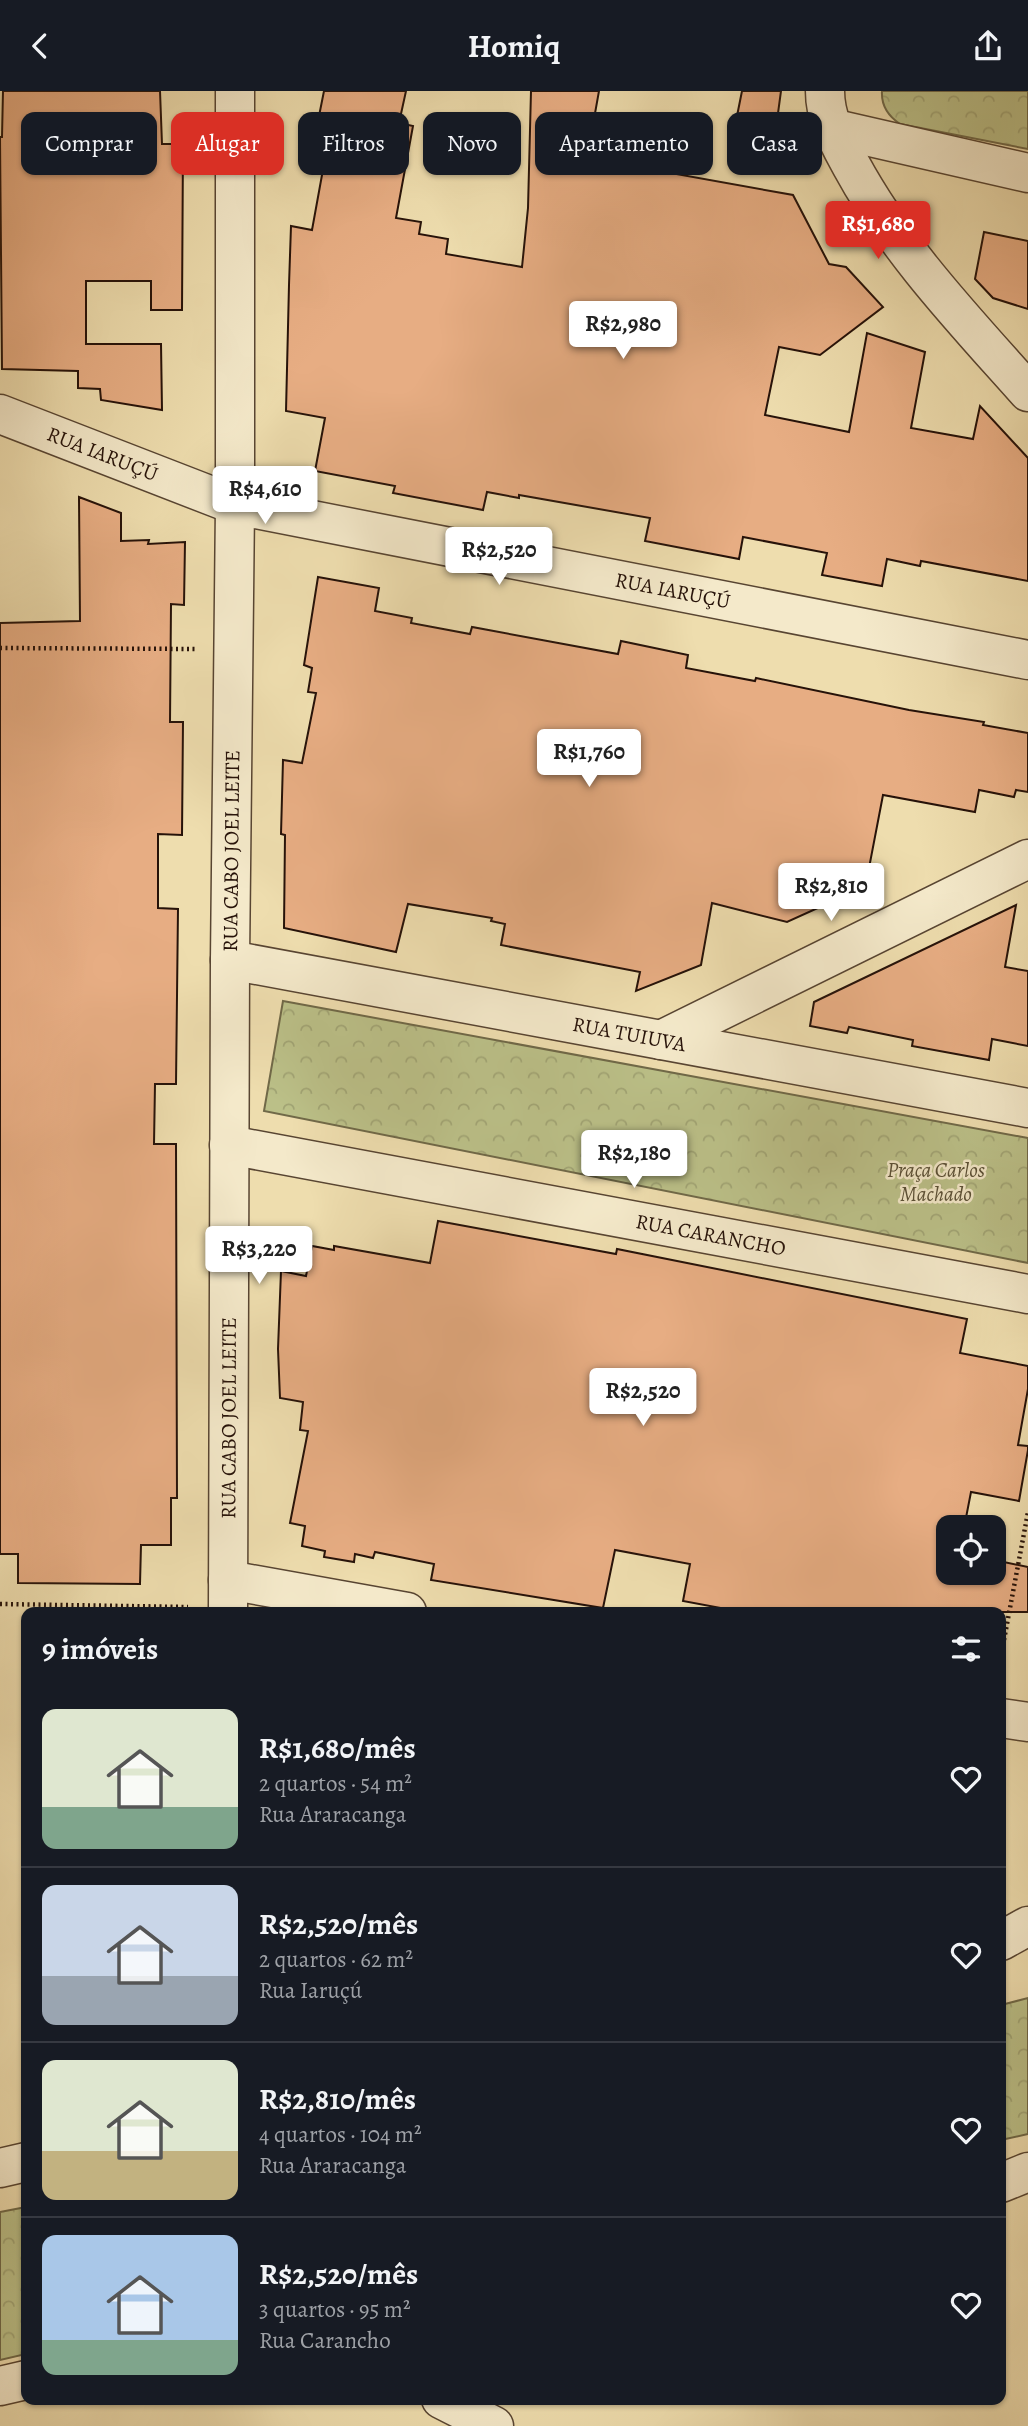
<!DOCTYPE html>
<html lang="pt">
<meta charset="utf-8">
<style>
:root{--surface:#171b24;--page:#242831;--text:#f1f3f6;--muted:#9ea1a6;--line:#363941;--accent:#d93025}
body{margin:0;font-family:Alegreya,serif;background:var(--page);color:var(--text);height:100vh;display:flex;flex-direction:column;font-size:26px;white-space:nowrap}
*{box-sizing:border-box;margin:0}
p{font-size:23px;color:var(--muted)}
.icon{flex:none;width:38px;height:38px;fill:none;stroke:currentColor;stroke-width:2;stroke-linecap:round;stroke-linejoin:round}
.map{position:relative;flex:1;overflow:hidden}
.side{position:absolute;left:21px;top:1516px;width:985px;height:798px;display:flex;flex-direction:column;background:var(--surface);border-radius:14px;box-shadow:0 2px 5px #0004}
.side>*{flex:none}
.banner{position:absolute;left:21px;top:21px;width:987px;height:63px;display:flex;gap:14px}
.buttons{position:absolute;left:936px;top:1424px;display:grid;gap:14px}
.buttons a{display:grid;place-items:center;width:70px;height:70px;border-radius:14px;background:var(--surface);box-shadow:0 2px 5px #0004;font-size:35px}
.price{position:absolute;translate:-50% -60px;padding:0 16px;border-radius:7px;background:#fff;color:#222;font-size:23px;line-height:46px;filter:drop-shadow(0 2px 4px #0008)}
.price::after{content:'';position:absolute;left:50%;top:42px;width:21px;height:16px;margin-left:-10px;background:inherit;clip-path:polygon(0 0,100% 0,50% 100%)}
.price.current{background:var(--accent);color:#fff}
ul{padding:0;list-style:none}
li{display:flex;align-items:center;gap:21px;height:175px;padding:0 21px}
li+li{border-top:2px solid var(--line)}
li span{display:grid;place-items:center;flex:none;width:196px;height:140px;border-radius:14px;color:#555}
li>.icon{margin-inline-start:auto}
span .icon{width:84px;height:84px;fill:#fffc;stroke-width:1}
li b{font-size:30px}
h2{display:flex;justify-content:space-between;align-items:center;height:84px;padding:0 21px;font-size:30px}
.pill{padding:0 24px;border-radius:14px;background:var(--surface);box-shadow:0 2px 5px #0004;font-size:24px;line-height:63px}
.pill.current{background:var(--accent);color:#fff}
header{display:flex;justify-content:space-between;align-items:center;height:91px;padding:0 21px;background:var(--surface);font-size:32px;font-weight:600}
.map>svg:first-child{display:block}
</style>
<header><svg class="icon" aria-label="back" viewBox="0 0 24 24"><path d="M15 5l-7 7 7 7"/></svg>Homiq<svg class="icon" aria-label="share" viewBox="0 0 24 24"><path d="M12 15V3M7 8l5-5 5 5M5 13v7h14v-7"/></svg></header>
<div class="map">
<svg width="1028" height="2335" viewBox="0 0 1028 2335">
<defs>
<pattern id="park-crowns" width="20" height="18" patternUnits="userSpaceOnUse" patternTransform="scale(1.75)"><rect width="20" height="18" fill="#bbc088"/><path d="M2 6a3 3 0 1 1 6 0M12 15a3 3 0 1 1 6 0" fill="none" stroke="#a1a474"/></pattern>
</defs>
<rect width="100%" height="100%" fill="#eeddae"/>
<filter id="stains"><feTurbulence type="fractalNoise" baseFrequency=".00286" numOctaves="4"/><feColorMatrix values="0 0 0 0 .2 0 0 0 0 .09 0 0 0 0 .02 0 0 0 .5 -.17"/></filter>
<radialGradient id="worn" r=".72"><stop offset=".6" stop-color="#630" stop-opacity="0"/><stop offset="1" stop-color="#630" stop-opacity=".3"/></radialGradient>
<!-- park -->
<g fill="url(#park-crowns)" stroke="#706948" stroke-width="2">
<path d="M882,0H1028V58L900,33C888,25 881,15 882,0Z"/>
<path d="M283,910L1028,1047V1172L264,1020Z"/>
<path d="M1028,1907V2043L1001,2049V1914Z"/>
<path d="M26,2116V2263L0,2269V2121Z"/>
</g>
<!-- building -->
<g fill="#e7ad83" stroke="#261209" stroke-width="2">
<path d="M3,0H160L162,53H183L182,219H151V190H86V253H161L162,319L101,309L100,298L78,297V280L2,278L0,46H2Z"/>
<path d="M324,0H406L399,32L413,35L396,127L421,131L419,143L448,148L446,163L522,176L528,117L531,0H599L587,67L793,104L829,173L846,176L883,216L820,264L779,256L765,324L849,341L867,242L925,261L911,337L973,348L980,315L1028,367V490L921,470L920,475L887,468L882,495L822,484L827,462L743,446L739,468L645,450L650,427L519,404V407L487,401L483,419L393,402L395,395L315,380L325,327L286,320L289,194L291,135L312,139L324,73L310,70Z"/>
<path d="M742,0H781L776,37L736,30Z"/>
<path d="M984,141L1028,150V218L993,207L975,188Z"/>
<path d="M79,406L121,422V450L149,449L148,453L185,451L184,514L171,513L170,631H183L182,744L158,743V817L178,818L176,993H155L154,1053H176L177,1407H171V1454H141L140,1493L18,1492V1463H0V532L80,530Z"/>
<path d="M318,486L379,497L375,520L412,527L411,532L470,543L472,536L618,563L621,550L688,564L686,577L755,590L756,587L909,619L984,631L983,634L1028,642V701L1016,699L1014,706L979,699L975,721L883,704L869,777L866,776L862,797L787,831L712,812L701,874L636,900L640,881L501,854L505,833L491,830L492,827L408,813L396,861L284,837L285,744L281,743L283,669L302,672L316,602L308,601L312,577L304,574Z"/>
<path d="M1016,814L1005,876L1028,880V955L992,948L989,969L912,955L913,949L849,936L847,942L810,935L814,911Z"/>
<path d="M438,1130L616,1163L617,1158L967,1228L960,1262L1028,1275V1298L1018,1354L1028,1355V1359L1019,1410L971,1401L964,1437H948V1482H994V1469L1028,1476V1521H742L683,1510L690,1473L615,1459L603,1517L431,1489L434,1473L375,1461L373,1467L355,1463L354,1471L324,1466L325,1460L302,1455L305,1435L290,1432L308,1340L300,1339L303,1311L280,1307L278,1258L281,1180L306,1185L312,1155L334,1159V1155L430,1172Z"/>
</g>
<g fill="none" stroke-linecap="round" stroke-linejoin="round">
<defs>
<g id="minor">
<path d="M825,0C825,28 838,50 851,74C897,159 964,229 1028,301"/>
<path d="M831,37L1028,82"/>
<path id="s1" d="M0,323L235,414L1028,569"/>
<path id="s2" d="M230,869L1028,1017"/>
<path d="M661,949L1028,768"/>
<path id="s3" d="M229,1054L1028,1203"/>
<path d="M228,1489L407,1521"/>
<path id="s4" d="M228,1521L230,869L235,414V0"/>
<path d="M1001,1627L1028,1631"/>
<path d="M1001,1850L1028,1835"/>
<path d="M0,2077L26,2071"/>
<path d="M1001,2092L1028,2081"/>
<path d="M0,2295L26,2289"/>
<path d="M441,2308L494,2335"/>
</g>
</defs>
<!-- minor casing -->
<use href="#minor" stroke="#584532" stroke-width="41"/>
<!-- path -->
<g stroke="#261209" stroke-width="4.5" stroke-dasharray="2 3.5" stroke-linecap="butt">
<path d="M0,557L195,558"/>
<path d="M0,1513L188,1516"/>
<path d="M1001,1565L1028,1421"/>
</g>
<!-- minor -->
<use href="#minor" stroke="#f4e9ca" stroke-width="38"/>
</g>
<g text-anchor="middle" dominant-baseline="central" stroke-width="5" stroke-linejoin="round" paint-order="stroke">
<!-- street labels -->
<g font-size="21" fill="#261209" stroke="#f4e9ca">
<text stroke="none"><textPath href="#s1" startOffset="110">RUA IARUÇÚ</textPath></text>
<text stroke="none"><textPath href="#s1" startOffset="698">RUA IARUÇÚ</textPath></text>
<text stroke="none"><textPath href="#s4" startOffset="761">RUA CABO JOEL LEITE</textPath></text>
<text stroke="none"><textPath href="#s2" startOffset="406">RUA TUIUVA</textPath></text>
<text stroke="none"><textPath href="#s3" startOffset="490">RUA CARANCHO</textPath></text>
<text stroke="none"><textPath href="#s4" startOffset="194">RUA CABO JOEL LEITE</textPath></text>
</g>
<!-- park labels -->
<g font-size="21" font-style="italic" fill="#5a4f35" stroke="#f4e9ca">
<text x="936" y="1079">Praça Carlos<tspan x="936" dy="24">Machado</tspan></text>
</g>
</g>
<rect width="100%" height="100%" filter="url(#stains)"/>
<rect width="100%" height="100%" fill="url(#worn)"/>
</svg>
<div class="buttons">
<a><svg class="icon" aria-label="locate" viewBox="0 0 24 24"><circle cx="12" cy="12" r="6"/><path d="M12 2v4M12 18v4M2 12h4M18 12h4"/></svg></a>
</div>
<b class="price current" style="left:878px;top:170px">R$1,680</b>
<b class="price" style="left:623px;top:270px">R$2,980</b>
<b class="price" style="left:265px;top:435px">R$4,610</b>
<b class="price" style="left:499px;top:496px">R$2,520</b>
<b class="price" style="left:589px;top:698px">R$1,760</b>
<b class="price" style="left:831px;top:832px">R$2,810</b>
<b class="price" style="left:634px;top:1099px">R$2,180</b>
<b class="price" style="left:259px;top:1195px">R$3,220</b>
<b class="price" style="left:643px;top:1337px">R$2,520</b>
<div class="banner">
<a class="pill">Comprar</a>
<a class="pill current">Alugar</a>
<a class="pill">Filtros</a>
<a class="pill">Novo</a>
<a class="pill">Apartamento</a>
<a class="pill">Casa</a>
</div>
<section class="side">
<h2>9 imóveis<svg class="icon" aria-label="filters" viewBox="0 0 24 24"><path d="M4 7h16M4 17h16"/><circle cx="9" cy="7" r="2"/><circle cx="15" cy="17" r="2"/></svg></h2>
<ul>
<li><span style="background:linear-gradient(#dfe7d0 70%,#7fa58c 0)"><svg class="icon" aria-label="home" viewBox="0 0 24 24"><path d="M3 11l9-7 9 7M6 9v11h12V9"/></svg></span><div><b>R$1,680/mês</b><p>2 quartos · 54 m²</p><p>Rua Araracanga</p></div><svg class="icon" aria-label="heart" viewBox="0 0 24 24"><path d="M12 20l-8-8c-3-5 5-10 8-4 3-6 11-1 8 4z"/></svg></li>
<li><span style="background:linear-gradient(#c9d6e8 65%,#9aa5b1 0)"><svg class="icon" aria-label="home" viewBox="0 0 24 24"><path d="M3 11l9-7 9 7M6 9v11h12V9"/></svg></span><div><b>R$2,520/mês</b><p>2 quartos · 62 m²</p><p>Rua Iaruçú</p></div><svg class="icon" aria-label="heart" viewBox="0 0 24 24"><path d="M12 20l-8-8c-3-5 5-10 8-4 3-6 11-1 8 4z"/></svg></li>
<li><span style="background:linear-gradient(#dfe7d0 65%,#c2b280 0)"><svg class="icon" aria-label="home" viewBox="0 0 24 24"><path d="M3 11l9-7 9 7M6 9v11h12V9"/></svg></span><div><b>R$2,810/mês</b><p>4 quartos · 104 m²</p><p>Rua Araracanga</p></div><svg class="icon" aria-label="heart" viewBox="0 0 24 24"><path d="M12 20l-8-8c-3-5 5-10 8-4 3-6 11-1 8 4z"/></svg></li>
<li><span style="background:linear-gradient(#a9c7e8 75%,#7fa58c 0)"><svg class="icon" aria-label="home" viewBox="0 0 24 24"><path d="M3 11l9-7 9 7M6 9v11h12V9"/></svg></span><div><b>R$2,520/mês</b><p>3 quartos · 95 m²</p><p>Rua Carancho</p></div><svg class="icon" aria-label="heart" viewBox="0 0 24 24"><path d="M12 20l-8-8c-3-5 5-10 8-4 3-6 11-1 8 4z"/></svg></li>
</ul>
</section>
</div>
